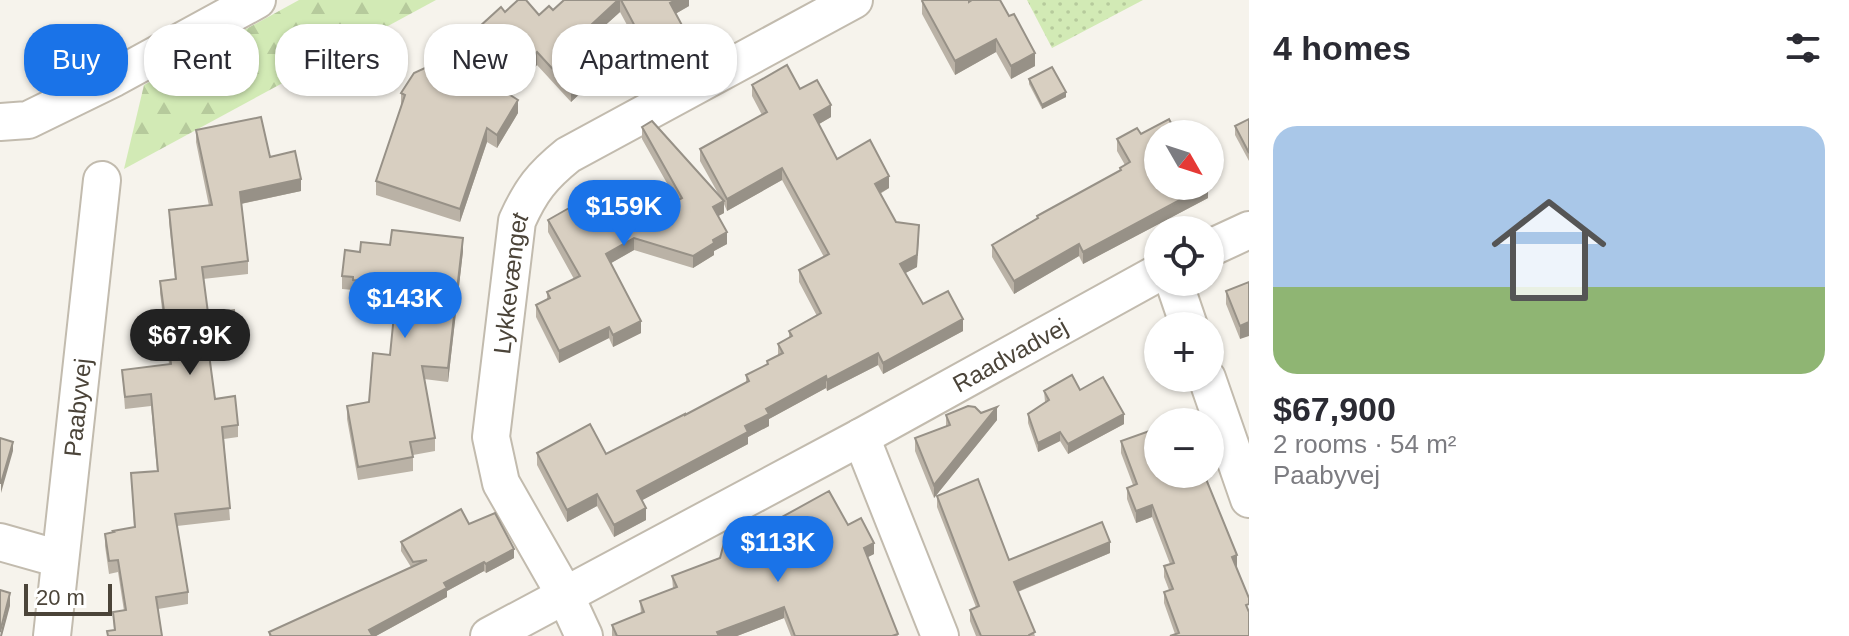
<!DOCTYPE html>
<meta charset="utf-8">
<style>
:root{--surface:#fff;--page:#f7f7f7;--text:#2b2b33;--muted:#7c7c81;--accent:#1a73e8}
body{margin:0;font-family:Arial,sans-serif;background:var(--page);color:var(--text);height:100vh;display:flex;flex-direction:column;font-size:30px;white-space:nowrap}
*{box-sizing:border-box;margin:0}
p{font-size:26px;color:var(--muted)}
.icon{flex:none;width:44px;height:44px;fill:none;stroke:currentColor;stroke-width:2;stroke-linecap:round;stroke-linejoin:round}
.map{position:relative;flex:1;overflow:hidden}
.drawer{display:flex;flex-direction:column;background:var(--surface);width:600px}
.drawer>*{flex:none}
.guide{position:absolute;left:24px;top:24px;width:760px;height:72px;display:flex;gap:16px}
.needle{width:52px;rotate:129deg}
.fabs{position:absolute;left:1144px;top:120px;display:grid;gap:16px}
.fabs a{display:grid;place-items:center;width:80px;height:80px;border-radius:50%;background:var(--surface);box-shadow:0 2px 6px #0004;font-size:40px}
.scale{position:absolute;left:24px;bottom:20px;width:88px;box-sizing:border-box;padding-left:8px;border:4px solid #4b4439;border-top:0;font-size:22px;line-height:28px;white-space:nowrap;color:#4b4439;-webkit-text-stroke:6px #fff;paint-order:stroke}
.price{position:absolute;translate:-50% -68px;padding:0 18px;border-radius:28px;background:var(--accent);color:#fff;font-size:26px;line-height:52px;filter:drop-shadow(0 2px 4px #0008)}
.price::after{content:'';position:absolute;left:50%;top:48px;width:24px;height:18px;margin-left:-12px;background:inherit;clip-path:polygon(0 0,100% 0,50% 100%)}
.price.active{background:#222;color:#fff}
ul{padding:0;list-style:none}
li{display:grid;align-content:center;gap:16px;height:424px;padding:0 24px}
li span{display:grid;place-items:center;height:248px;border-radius:24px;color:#555}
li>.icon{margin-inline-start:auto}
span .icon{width:144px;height:144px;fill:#fffc;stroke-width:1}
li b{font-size:34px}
h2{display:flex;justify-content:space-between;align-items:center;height:96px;padding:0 24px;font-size:34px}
.chip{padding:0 28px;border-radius:32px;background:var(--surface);box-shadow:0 2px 6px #0004;font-size:28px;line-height:72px}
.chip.active{background:var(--accent);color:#fff}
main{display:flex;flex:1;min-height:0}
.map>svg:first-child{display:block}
</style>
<main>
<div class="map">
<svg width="1249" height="636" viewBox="0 0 1249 636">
<defs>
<pattern id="grass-dots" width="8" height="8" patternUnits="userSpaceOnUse" patternTransform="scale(2)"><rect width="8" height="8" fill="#d2eab5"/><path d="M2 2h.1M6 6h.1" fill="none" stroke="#b6ca9c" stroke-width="1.8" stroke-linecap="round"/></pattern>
<pattern id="forest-firs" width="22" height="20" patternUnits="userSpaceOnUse" patternTransform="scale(2)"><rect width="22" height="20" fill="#d2eab5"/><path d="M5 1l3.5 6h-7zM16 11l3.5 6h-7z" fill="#b6ca9c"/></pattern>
</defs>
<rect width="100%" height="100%" fill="#f6f3ec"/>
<!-- grass -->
<path fill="url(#grass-dots)" d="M1027,0H1143L1052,48Z"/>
<!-- forest -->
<path fill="url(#forest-firs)" d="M299,0H436L124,169L144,85Z"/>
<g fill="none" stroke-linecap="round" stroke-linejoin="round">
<defs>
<g id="minor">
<path d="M0,122L28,120L114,78L257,0"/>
<path d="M1210,248L1249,230"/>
<path d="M1174,282L1189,326"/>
<path d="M1207,378L1249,499"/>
<path d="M861,437L940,636"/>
<path d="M0,542L60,559"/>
<path id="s1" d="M52,636L102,180"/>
<path id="s2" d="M489,636L861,437L1158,273"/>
<path id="s3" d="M584,636L565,595L501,483L491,437L517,221C531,190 542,176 568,155L854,0"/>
</g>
</defs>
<!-- minor casing -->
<use href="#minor" stroke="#c2bbae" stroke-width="40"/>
<!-- minor -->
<use href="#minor" stroke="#fff" stroke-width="36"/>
</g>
<!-- wall -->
<g fill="#bab2a6">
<path d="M564,0H689V6L675,14L684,43L647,62L620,12L584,44L600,75L571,102L537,65L508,94L518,113L497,148L487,142L460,222L376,195V181L401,106V93L446,71L505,12L539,15L553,10Z"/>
<path d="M969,0L1035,66L1011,79L996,52L955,75L922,14V1Z"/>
<path d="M1029,79L1066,97L1042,109L1029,84Z"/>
<path d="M752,85L800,89L831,117L819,124L837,159L889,188L880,194L896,222L919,237L917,267L905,273L923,304L963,331L883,374L878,365L827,391L826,388L769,419V426L748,437V444L642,500L646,520L614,537L597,506L567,522L537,465V453L606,454L685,415L746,383V375L767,365V361L778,355V344L789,338V331L817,316L799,282V270L824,257L782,180L727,211L724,204V213L718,216L727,244L714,251V255L693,268L634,250L611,263L641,333L613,347L609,338L559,363L536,317V305L547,299V292L574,279L548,232V220L629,227L677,201L642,139V127L719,195L700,161V149L762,115L752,96Z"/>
<path d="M1249,119V161L1235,135V126Z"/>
<path d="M196,130L270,157L301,191L241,204L248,261V274L203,279L208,313L238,344V356L210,359L215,399L238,425V437L224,439L230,520L177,526L188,592V604L158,609L162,636H107V631L114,630L113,612L124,611L118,572L109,574L105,546V534L134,527L131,473L157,471L151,406L125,409L122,370L169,364L160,293V281L175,279L169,222V210L209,206L196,142Z"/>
<path d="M1141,134L1208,198L1083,264L1079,256L1014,294L992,257V245L1037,218V216L1120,171V168L1125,165L1117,151V139Z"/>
<path d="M390,245L463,251L448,382L424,379L435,438V451L413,455V471L358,480L347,419V406L369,402L390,355L396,298L353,293V290L342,289V276L360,252Z"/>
<path d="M1249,282L1240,339L1226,304V291Z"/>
<path d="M1080,390L1124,424L1068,454L1060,441L1038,452L1028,423V414L1045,402L1044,391Z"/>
<path d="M981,413L997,420L934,498L915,451V438L946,426V415Z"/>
<path d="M1121,441L1206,474V478L1237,567H1236L1249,598L1175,634L1164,603V592L1169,590L1164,577V566L1170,564L1152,517L1136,523L1127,499V488L1133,485L1121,453Z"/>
<path d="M937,496L1009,560L1110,553L1018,592L1035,636H976L970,621V610L976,607L937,507Z"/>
<path d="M773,522L848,525L874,554L868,557L898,636H791L784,618L737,636H612V625L641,614L640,601L673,589L672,576L734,552L775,538L773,533Z"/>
<path d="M469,524L514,558L486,573L484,571L447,591V597L376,636H269V632L411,567L401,551V542Z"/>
</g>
<!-- shaded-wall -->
<g fill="#979187">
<path d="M618,0H620V12L578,50V37Z"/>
<path d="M676,0H689V6L670,17V3Z"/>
<path d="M684,29V43L647,62V49Z"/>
<path d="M996,39V52L955,75V61Z"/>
<path d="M537,52V65L499,102V88Z"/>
<path d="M1035,53V66L1011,79V66Z"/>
<path d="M600,62V75L571,102V89Z"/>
<path d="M1066,92V97L1042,109V105Z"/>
<path d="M518,100V113L497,148V135Z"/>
<path d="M831,105V117L814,127V115Z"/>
<path d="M487,128V142L460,222V209Z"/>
<path d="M782,168V180L727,211V199Z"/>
<path d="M889,176V188L875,196V184Z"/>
<path d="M301,179V191L240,204V192Z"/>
<path d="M1208,186V198L1083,264V252Z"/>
<path d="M724,201V213L713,219V207Z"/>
<path d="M919,225L917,267L900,276V264Z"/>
<path d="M727,232V244L714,251V255L693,268V256L713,240Z"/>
<path d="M463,238V251L448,382V368Z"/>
<path d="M634,238V250L606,266V254Z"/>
<path d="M1079,244V256L1014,294V281Z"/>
<path d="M963,319V331L883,374V363Z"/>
<path d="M641,321V333L613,347V335Z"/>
<path d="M1249,322V336L1240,339V326Z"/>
<path d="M609,327V338L559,363V351Z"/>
<path d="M878,353V365L827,391V380Z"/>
<path d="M826,376V388L769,419V426L748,437V444L637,503V491L745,426L766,409Z"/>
<path d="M997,407V420L934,498V485Z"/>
<path d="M1124,414V424L1068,454V444Z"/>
<path d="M1060,432V441L1038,452V443Z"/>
<path d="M13,442V451L1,493V483Z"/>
<path d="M597,494V506L567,522V510Z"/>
<path d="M1152,505V517L1136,523V511Z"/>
<path d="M646,508V520L614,537V525Z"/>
<path d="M1110,542V553L1014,593V582Z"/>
<path d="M874,543V554L864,559V548Z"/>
<path d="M514,549V558L486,573V564Z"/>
<path d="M1237,555V567L1232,569V557Z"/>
<path d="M484,562V571L447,591V597L376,636H369V630L444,583Z"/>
<path d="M10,593V606L2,636H0Z"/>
<path d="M784,607V618L737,636H717V632Z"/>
</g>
<!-- building -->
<g fill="#d8cfc1" stroke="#979187" stroke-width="2">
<path d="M518,0H526L539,15L549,6L553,10L564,0H618L578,37L600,62L571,89L537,52L499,88L518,100L497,135L487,128L460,209L376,181L405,95L401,93L414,73L427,67L446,71L453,60L456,62L478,28L501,7L505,12Z"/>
<path d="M621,0H676L670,3L684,29L647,49Z"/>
<path d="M923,0H969V2L972,0H1000L1009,16L1014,14L1035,53L1011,66L996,39L955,61L922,1Z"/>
<path d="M787,65L800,89L817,80L831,105L814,115L837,159L870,140L889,176L875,184L896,222L919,225L917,255L900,264L923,304L948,291L963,319L883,363L878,353L827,380L826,376L766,409L769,414L745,426L748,432L637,491L646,508L614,525L597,494L567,510L537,453L590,424L606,454L685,414V415L749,381L746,375L768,364L767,361L783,353L778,344L792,336L789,331L821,313L799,270L829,254L782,168L727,199L700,149L767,112L752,85Z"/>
<path d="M1052,67L1066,92L1042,105L1029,79Z"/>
<path d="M261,117L270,157L295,151L301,179L240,192L248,261L202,267L208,313L234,310L238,344L208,347L215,399L235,396L238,425L222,427L230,508L175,514L188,592L156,597L162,636H108L107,631L115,630L113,612L126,610L118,560L109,561L105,534L114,532L113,531L135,527L131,473L158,471L151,394L125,397L122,370L171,364L160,281L176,279L169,210L212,205L196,130Z"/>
<path d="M1169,119L1175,131L1177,130L1180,134H1158V186H1206L1083,252L1079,244L1014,281L992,245L1038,218L1037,216L1121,170L1120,168L1130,162L1117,139L1137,128L1141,134Z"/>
<path d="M1249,119V153L1235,126Z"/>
<path d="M652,121L724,201L713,207L727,232L713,240L714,243L693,256L634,238L606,254L641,321L613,335L609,327L559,351L536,305L550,298L547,292L580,276L548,220L606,187L629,227L682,198L642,127Z"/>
<path d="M392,230L463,238L448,368L422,366L435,438L410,442L413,457L358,467L347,406L369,402L373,353L390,355L397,285L353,280V277L342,276L345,250L360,252L361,242L390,245Z"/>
<path d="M1249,282V322L1240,326L1226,291Z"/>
<path d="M1072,375L1080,390L1103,377L1124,414L1068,444L1060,432L1038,443L1028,414L1049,400L1044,391Z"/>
<path d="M968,406L975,407L981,413L997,407L934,485L915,438L950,425L946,415Z"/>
<path d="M1158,428V474H1204L1237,555L1232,557L1249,598V604L1246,605L1249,612V636H1170L1179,633L1164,592L1173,589L1164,566L1174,563L1152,505L1136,511L1127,488L1137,484L1121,441Z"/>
<path d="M0,438L13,442L1,483H0Z"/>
<path d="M978,479L1009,560L1102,522L1110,542L1014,582L1035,632L1029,635V636H981L970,610L979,606L937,496Z"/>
<path d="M829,491L848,525L861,518L874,543L864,548L898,634L892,636H795L784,607L717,632L719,636H617L612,625L644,612L640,601L677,587L672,576L720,558L724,543L734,552L781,536L773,522Z"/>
<path d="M461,509L469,524L495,513L514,549L486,564L484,562L444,583L447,588L369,630L372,635L371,636H271L269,632L427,560L413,562L401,542Z"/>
<path d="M0,590L10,593L0,632Z"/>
</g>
<g text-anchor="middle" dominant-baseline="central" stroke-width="6" stroke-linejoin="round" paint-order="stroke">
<!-- street labels -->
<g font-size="24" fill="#4b4439" stroke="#fff">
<text stroke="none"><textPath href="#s3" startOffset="376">Lykkevænget</textPath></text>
<text stroke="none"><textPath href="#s2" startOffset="592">Raadvadvej</textPath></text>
<text stroke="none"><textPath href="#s1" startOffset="230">Paabyvej</textPath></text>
</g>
</g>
</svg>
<div class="fabs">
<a><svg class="needle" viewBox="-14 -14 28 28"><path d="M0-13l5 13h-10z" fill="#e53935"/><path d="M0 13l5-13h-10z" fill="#7c7c81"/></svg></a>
<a><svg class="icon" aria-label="locate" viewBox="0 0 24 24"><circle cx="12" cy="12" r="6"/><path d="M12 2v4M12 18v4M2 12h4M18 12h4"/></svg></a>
<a>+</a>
<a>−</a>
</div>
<div class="scale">20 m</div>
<b class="price" style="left:624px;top:248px">$159K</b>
<b class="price" style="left:405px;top:340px">$143K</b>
<b class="price active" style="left:190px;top:377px">$67.9K</b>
<b class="price" style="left:778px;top:584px">$113K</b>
<div class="guide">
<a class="chip active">Buy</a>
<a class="chip">Rent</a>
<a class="chip">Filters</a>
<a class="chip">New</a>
<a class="chip">Apartment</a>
</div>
</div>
<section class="drawer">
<h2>4 homes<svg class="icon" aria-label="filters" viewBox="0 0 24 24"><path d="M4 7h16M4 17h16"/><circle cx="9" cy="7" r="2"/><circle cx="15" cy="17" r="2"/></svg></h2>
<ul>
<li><span style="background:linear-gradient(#a9c7e8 65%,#8fb573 0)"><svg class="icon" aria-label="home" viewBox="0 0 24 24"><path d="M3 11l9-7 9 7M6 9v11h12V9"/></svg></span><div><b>$67,900</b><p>2 rooms · 54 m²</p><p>Paabyvej</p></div></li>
</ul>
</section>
</main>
